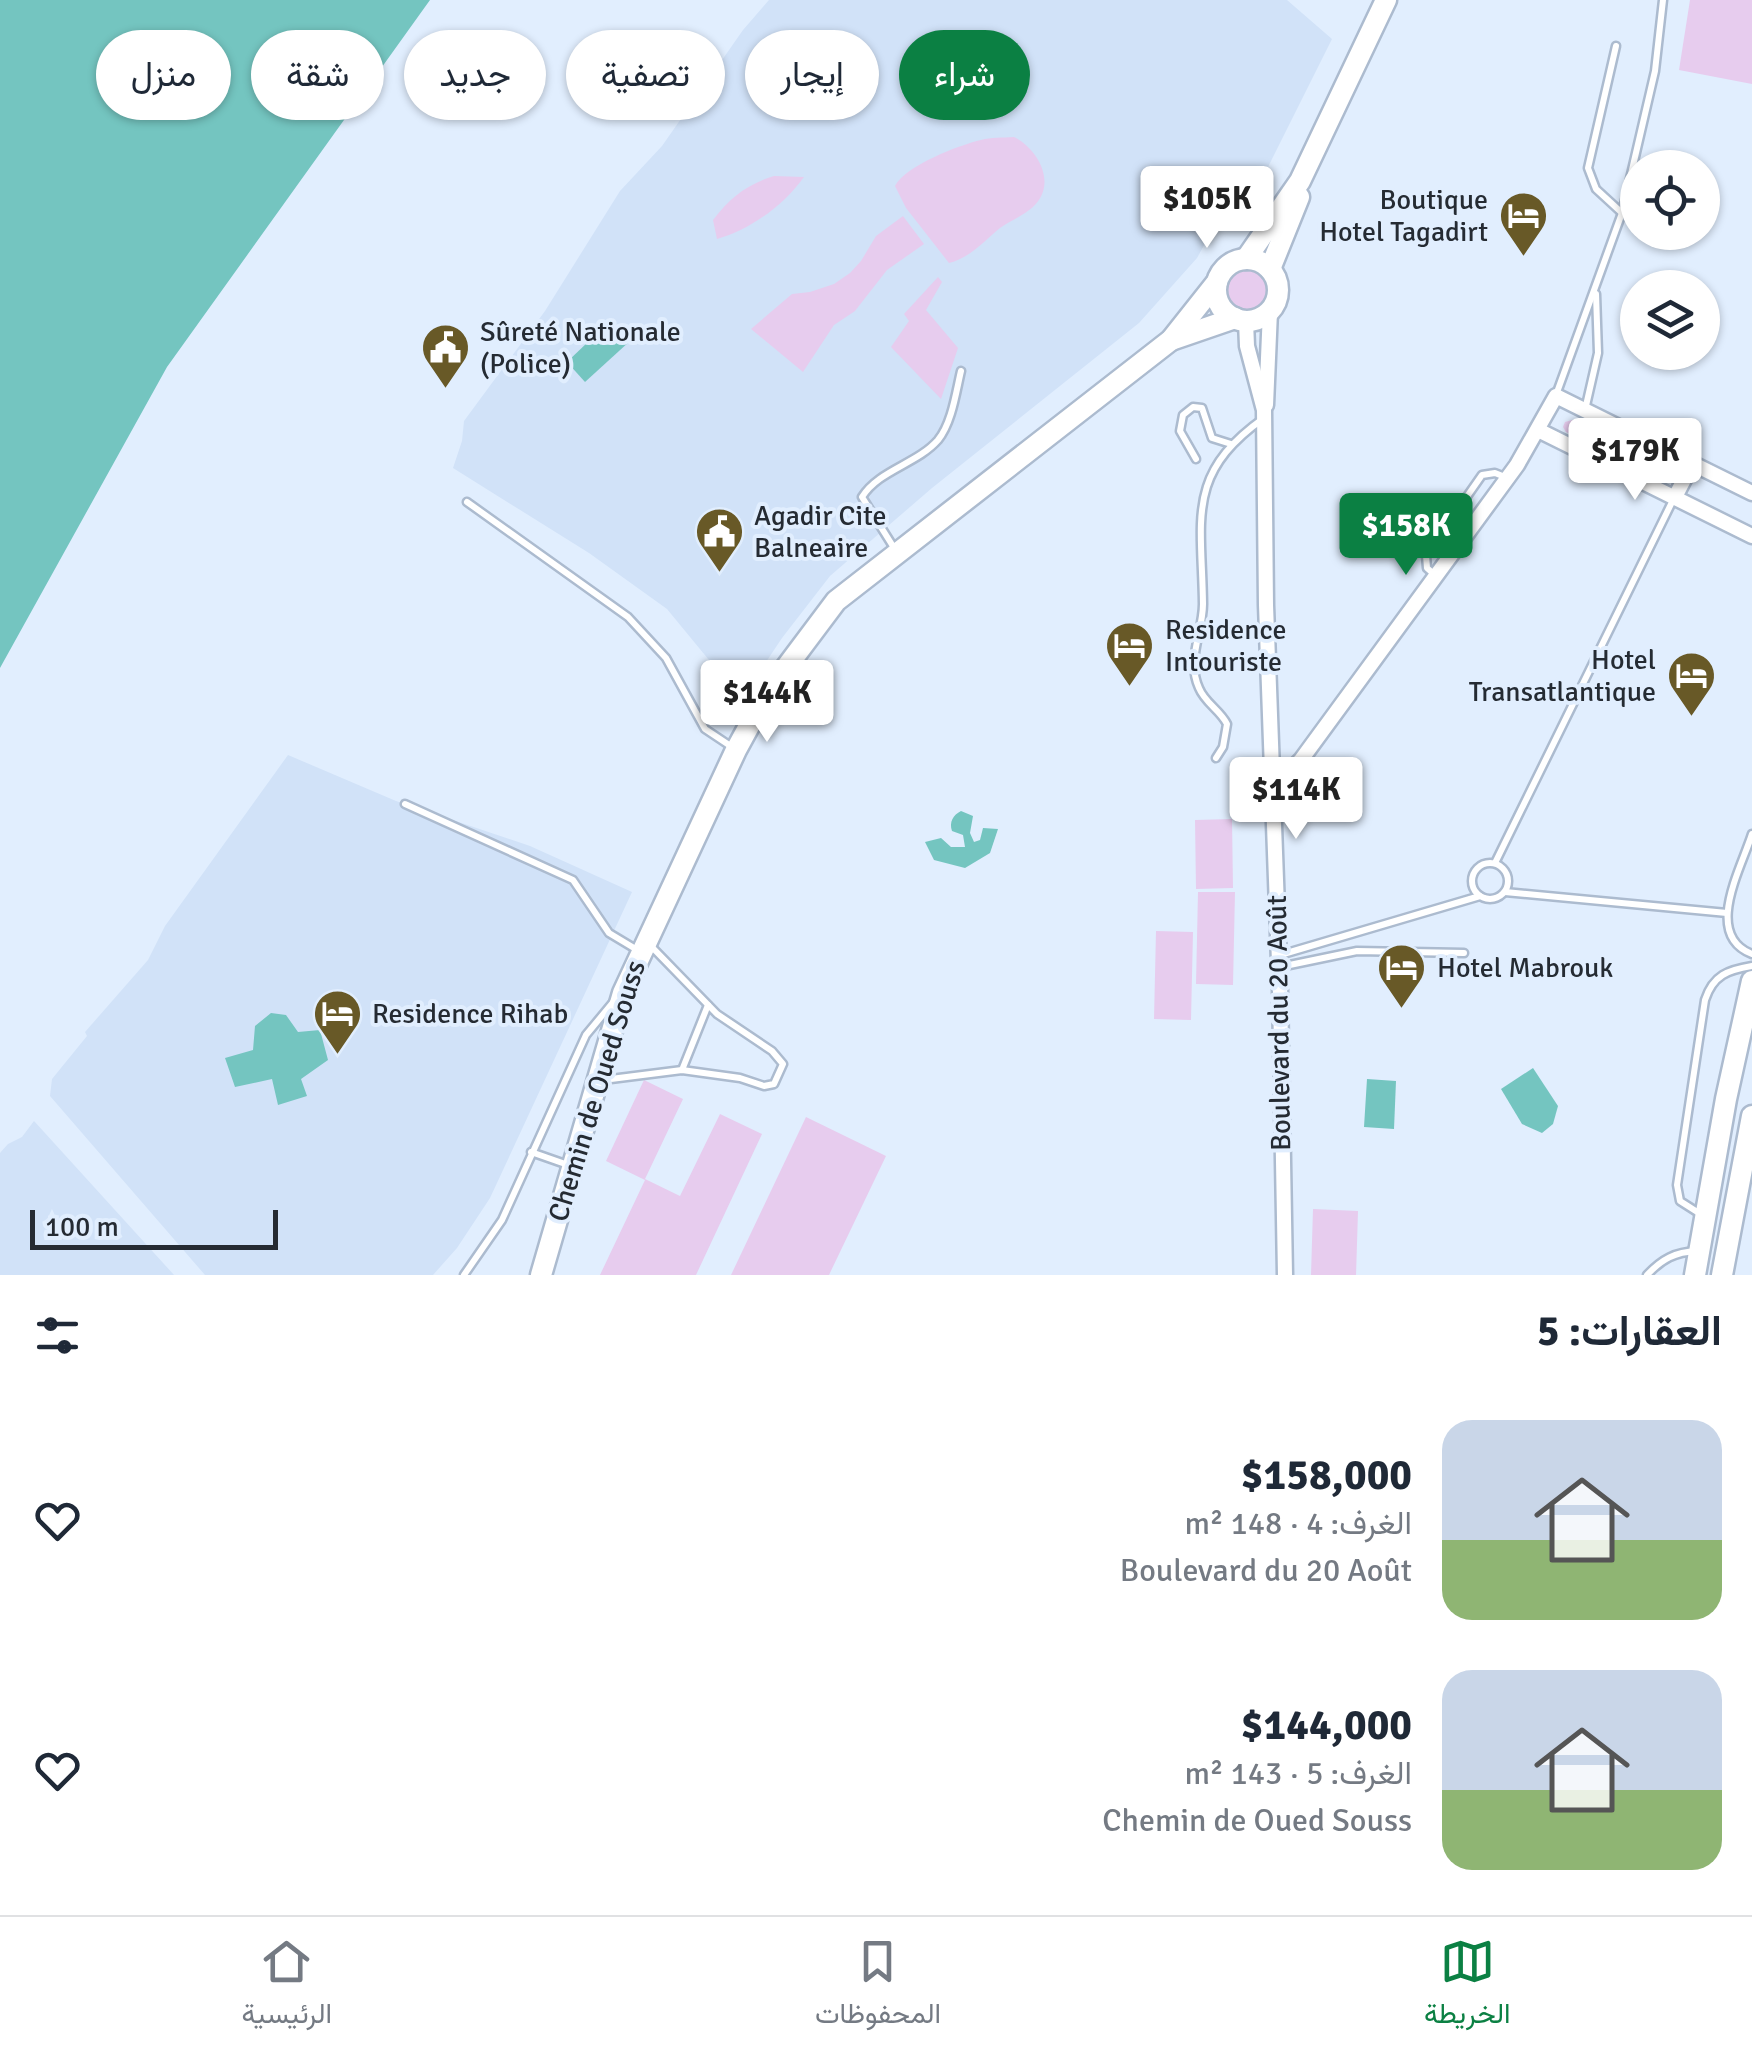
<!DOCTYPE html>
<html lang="ar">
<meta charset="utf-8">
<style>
:root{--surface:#fff;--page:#f6f6f7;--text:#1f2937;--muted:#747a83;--line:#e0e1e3;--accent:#0b8043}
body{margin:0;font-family:Signika,Vazirmatn,sans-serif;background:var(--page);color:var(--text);direction:rtl;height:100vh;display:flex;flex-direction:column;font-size:38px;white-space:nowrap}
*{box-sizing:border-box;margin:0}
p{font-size:32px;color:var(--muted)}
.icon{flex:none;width:55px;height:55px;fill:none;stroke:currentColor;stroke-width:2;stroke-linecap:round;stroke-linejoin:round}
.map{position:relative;height:1275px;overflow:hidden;direction:ltr}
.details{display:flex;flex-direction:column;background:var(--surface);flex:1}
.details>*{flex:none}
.top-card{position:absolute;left:30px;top:30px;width:1000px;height:90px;direction:rtl;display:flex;gap:20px}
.tools{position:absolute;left:1620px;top:150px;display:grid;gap:20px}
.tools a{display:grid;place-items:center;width:100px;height:100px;border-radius:50%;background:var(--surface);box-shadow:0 2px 8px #0004;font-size:50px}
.scale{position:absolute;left:30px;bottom:25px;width:248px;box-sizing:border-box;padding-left:10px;border:5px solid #252b33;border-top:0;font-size:28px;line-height:35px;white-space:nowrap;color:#252b33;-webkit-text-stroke:8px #e1eefe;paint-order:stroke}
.price{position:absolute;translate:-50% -85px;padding:0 22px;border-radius:10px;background:#fff;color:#222;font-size:32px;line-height:65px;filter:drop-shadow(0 2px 5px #0008)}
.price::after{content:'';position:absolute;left:50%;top:60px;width:30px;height:22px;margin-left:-15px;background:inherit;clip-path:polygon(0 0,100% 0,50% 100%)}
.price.current{background:var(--accent);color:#fff}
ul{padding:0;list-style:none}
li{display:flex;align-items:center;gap:30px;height:250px;padding:0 30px}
li span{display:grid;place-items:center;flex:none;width:280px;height:200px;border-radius:30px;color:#555}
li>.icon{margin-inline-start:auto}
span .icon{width:120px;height:120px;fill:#fffc;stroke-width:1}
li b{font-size:42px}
h2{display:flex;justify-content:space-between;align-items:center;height:120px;padding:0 30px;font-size:42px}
.chip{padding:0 35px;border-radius:45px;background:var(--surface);box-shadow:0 2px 8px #0004;font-size:35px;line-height:90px}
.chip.current{background:var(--accent);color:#fff}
.tabs{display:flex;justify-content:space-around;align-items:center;height:140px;border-top:2px solid var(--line);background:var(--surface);font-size:28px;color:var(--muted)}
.tabs a{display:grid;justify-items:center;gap:5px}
.tabs .current{color:var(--accent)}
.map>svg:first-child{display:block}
</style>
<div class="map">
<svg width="1752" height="1275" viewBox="0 0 1752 1275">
<rect width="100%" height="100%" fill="#e1eefe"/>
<!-- built -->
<g fill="#d1e2f8">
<path d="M769,0H1287L1332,39L1254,195L1235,189L1197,258L1139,323L932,488L830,576L782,638L748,689L718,671L667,609L589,553L453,468L462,441L464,421L545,311L620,191L662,146L743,30Z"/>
<path d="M288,755L396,801L530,846L632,892L490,1198L457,1248L433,1275H205L50,1096L52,1079L87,1036L85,1032L148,960L165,926Z"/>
<path d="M34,1121L174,1275H0V1153L8,1144L22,1137Z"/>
</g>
<!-- green -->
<g fill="#e7ccee">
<path d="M1690,0H1752V84L1679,70Z"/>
<path d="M1014,137C1038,149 1058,184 1033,207C1024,215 1010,221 1000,228C984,241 970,258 949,263L906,208L895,186C905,166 959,145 981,140C991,137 1003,138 1014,137Z"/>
<path d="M774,176L804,177C784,205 750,230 717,239L713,220C731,197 746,185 774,176Z"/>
<path d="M903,216L924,244L887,270L855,311L834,325L803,372L751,329L792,294L810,292L834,284L850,273L861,261L876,236Z"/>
<circle cx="1246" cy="291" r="21"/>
<path d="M938,277L942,282L926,310L958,348L941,399L891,347L909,321L904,314Z"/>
<path d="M1572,420L1675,471L1680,476L1677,482L1671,483L1566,432L1563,427L1565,422Z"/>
<path d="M1232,819L1233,888L1196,889L1195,820Z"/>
<path d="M1198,892H1235L1233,985L1196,984Z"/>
<path d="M1156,931L1193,932L1191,1020L1154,1019Z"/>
<path d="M644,1080L683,1099L645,1179L680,1196L720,1114L762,1134L696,1275H600L645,1180L606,1161Z"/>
<path d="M806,1117L886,1156L829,1275H731Z"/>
<path d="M1313,1209L1358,1211L1356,1275H1311Z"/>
</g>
<!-- water -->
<g fill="#74c5c0">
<path d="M0,0H430L167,367L0,668Z"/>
<path d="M611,320L630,341L585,382L567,362Z"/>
<path d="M961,811L973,816L970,833L974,842L980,840L983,828L998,829L990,853L965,868L934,860L925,842L941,838L951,847H965L963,835L952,831C949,822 953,815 961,811Z"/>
<path d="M271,1013L286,1015L298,1032L320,1030L328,1060L301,1079L307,1096L278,1105L272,1079L235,1087L225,1058L253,1050L255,1026Z"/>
<path d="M1533,1068L1558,1106L1553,1124L1542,1133L1522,1124L1501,1089Z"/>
<path d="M1367,1079L1396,1081L1394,1129L1364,1127Z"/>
</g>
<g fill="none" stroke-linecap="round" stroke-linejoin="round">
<defs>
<g id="lane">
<path d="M1616,46L1588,168L1596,189L1621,212"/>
<path d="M1556,395L1622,213L1655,71L1663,0"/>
<path d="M1585,410L1598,353L1596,294"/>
<path d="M1196,459L1180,431L1183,415L1193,407L1202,408L1212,438L1231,444"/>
<path d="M467,502L628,617L666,658L705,729L735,749"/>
<path d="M896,551L862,497C879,470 917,464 938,440C952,423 956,392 961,371"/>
<path d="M1435,575L1427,568L1426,555L1482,475L1495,473L1505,477"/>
<path d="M1216,758L1223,747L1227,724C1220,710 1205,703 1199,688C1186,660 1203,632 1203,604C1202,519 1185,474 1264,418"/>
<path d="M405,804L573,880L609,933L639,951"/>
<path d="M1752,834C1741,869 1703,935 1752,954"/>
<path d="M1495,863L1674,498"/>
<circle cx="1490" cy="881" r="18"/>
<path d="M1505,892L1727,913"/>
<path d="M1280,955L1480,896"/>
<path d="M1280,967L1357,951L1464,953"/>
<path d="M682,1070L708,1005"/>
<path d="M603,1080L682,1070L740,1078L764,1086L774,1084L783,1064L772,1051L717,1014L648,943"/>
<path d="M531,1152L571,1166"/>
<path d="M1702,1215L1680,1201L1677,1185L1705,1000C1713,975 1728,970 1752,966"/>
<path d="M464,1275L502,1220L586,1035L615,1000"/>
<path d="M1647,1275C1662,1259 1675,1252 1697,1251"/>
</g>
<g id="street">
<path d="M1246,321L1247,346L1264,410L1266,605L1280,990L1285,1275"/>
<path d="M1266,405L1270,311"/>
<path d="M1538,430L1752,536"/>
<path d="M1675,497L1692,464"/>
<path d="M1271,781L1288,773L1301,760L1517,465L1556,396L1752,493"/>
</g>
<g id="secondary">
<path d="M1246,259L1300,181L1386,0"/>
<circle cx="1247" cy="290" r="31"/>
<path d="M1270,269L1299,197"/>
<path d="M1171,340L1235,318"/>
<path d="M541,1275L623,993L736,750L767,693L836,601L1171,340L1217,282"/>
</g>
<g id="primary">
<path d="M1695,1275L1726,1099L1752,981"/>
<path d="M1722,1275L1752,1116"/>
</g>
</defs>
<!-- lane casing -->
<use href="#lane" stroke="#acbbcf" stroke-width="11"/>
<!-- street casing -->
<use href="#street" stroke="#acbbcf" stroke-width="19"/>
<!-- secondary casing -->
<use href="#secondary" stroke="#acbbcf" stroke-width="25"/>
<!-- primary casing -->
<use href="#primary" stroke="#acbbcf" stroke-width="25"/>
<!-- lane -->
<use href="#lane" stroke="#fff" stroke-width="6"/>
<!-- street -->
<use href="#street" stroke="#fff" stroke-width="14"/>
<!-- secondary -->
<use href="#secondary" stroke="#fff" stroke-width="20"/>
<!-- primary -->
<use href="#primary" stroke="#fff" stroke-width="20"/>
</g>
<!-- icons -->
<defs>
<symbol id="hotel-pin" viewBox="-11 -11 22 30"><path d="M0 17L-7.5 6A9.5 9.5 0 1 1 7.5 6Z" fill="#685927" stroke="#e1eefe"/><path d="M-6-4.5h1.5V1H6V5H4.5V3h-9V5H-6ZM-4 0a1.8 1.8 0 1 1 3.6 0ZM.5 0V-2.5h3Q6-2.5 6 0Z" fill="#fff"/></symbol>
<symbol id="civic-pin" viewBox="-11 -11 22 30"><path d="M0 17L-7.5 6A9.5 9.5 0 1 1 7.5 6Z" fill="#685927" stroke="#e1eefe"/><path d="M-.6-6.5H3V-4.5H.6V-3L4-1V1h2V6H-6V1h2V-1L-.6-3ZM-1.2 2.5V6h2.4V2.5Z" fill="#fff"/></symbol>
</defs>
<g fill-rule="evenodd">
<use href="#hotel-pin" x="1496" y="188" width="55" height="75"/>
<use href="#civic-pin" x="418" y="320" width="55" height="75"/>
<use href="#civic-pin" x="692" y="504" width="55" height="75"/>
<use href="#hotel-pin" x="1102" y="618" width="55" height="75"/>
<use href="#hotel-pin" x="1664" y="648" width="55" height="75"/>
<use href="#hotel-pin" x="1374" y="940" width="55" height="75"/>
<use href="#hotel-pin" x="310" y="986" width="55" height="75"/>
</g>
<g text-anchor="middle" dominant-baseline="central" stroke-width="8" stroke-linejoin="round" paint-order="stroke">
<!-- poi labels -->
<g font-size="28" fill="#252b33" stroke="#e1eefe" text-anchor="start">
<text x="1488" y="200" text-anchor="end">Boutique<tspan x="1488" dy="32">Hotel Tagadirt</tspan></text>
<text x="480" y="332">Sûreté Nationale<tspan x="480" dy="32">(Police)</tspan></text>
<text x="754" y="516">Agadir Cite<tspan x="754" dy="32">Balneaire</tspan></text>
<text x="1165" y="630">Residence<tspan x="1165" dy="32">Intouriste</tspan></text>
<text x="1656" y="660" text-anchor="end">Hotel<tspan x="1656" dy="32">Transatlantique</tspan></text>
<text x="1437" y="968">Hotel Mabrouk</text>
<text x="372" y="1014">Residence Rihab</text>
</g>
<!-- street labels -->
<g font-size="28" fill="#252b33" stroke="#e1eefe">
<text transform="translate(1279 1023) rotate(-91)">Boulevard du 20 Août</text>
<text transform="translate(597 1091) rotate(-73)">Chemin de Oued Souss</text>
</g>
</g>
</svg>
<div class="tools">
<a><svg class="icon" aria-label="locate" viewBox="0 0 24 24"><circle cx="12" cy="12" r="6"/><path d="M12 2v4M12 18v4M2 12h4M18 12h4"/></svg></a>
<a><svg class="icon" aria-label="layers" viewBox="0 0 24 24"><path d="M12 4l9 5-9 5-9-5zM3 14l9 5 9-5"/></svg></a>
</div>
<div class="scale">100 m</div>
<b class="price" style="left:1207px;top:251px">$105K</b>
<b class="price" style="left:1635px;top:503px">$179K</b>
<b class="price current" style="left:1406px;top:578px">$158K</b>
<b class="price" style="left:767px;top:745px">$144K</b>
<b class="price" style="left:1296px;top:842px">$114K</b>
<div class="top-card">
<a class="chip current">شراء</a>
<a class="chip">إيجار</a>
<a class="chip">تصفية</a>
<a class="chip">جديد</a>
<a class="chip">شقة</a>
<a class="chip">منزل</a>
</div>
</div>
<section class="details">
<h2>العقارات: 5<svg class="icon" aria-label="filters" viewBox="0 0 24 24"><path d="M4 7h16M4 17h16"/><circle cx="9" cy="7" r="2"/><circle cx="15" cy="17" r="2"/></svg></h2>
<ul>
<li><span style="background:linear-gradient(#c9d6e8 60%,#8fb573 0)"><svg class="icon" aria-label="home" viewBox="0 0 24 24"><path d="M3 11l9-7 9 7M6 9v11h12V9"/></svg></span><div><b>$158,000</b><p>الغرف: 4 · 148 m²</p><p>Boulevard du 20 Août</p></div><svg class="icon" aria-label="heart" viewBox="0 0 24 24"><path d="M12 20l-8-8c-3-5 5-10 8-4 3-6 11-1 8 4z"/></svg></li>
<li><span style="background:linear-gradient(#c9d6e8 60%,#8fb573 0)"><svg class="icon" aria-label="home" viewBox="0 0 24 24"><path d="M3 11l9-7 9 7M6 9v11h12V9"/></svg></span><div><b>$144,000</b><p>الغرف: 5 · 143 m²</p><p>Chemin de Oued Souss</p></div><svg class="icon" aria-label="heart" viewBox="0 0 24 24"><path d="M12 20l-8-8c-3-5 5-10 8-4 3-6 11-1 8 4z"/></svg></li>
</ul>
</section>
<nav class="tabs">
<a class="current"><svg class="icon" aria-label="map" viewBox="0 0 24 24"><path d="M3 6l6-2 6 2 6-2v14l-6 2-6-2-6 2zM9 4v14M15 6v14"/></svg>الخريطة</a>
<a><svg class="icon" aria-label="saved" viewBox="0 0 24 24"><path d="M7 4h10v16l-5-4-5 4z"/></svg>المحفوظات</a>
<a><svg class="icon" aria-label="home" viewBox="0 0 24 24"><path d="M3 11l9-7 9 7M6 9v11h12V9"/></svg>الرئيسية</a>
</nav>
